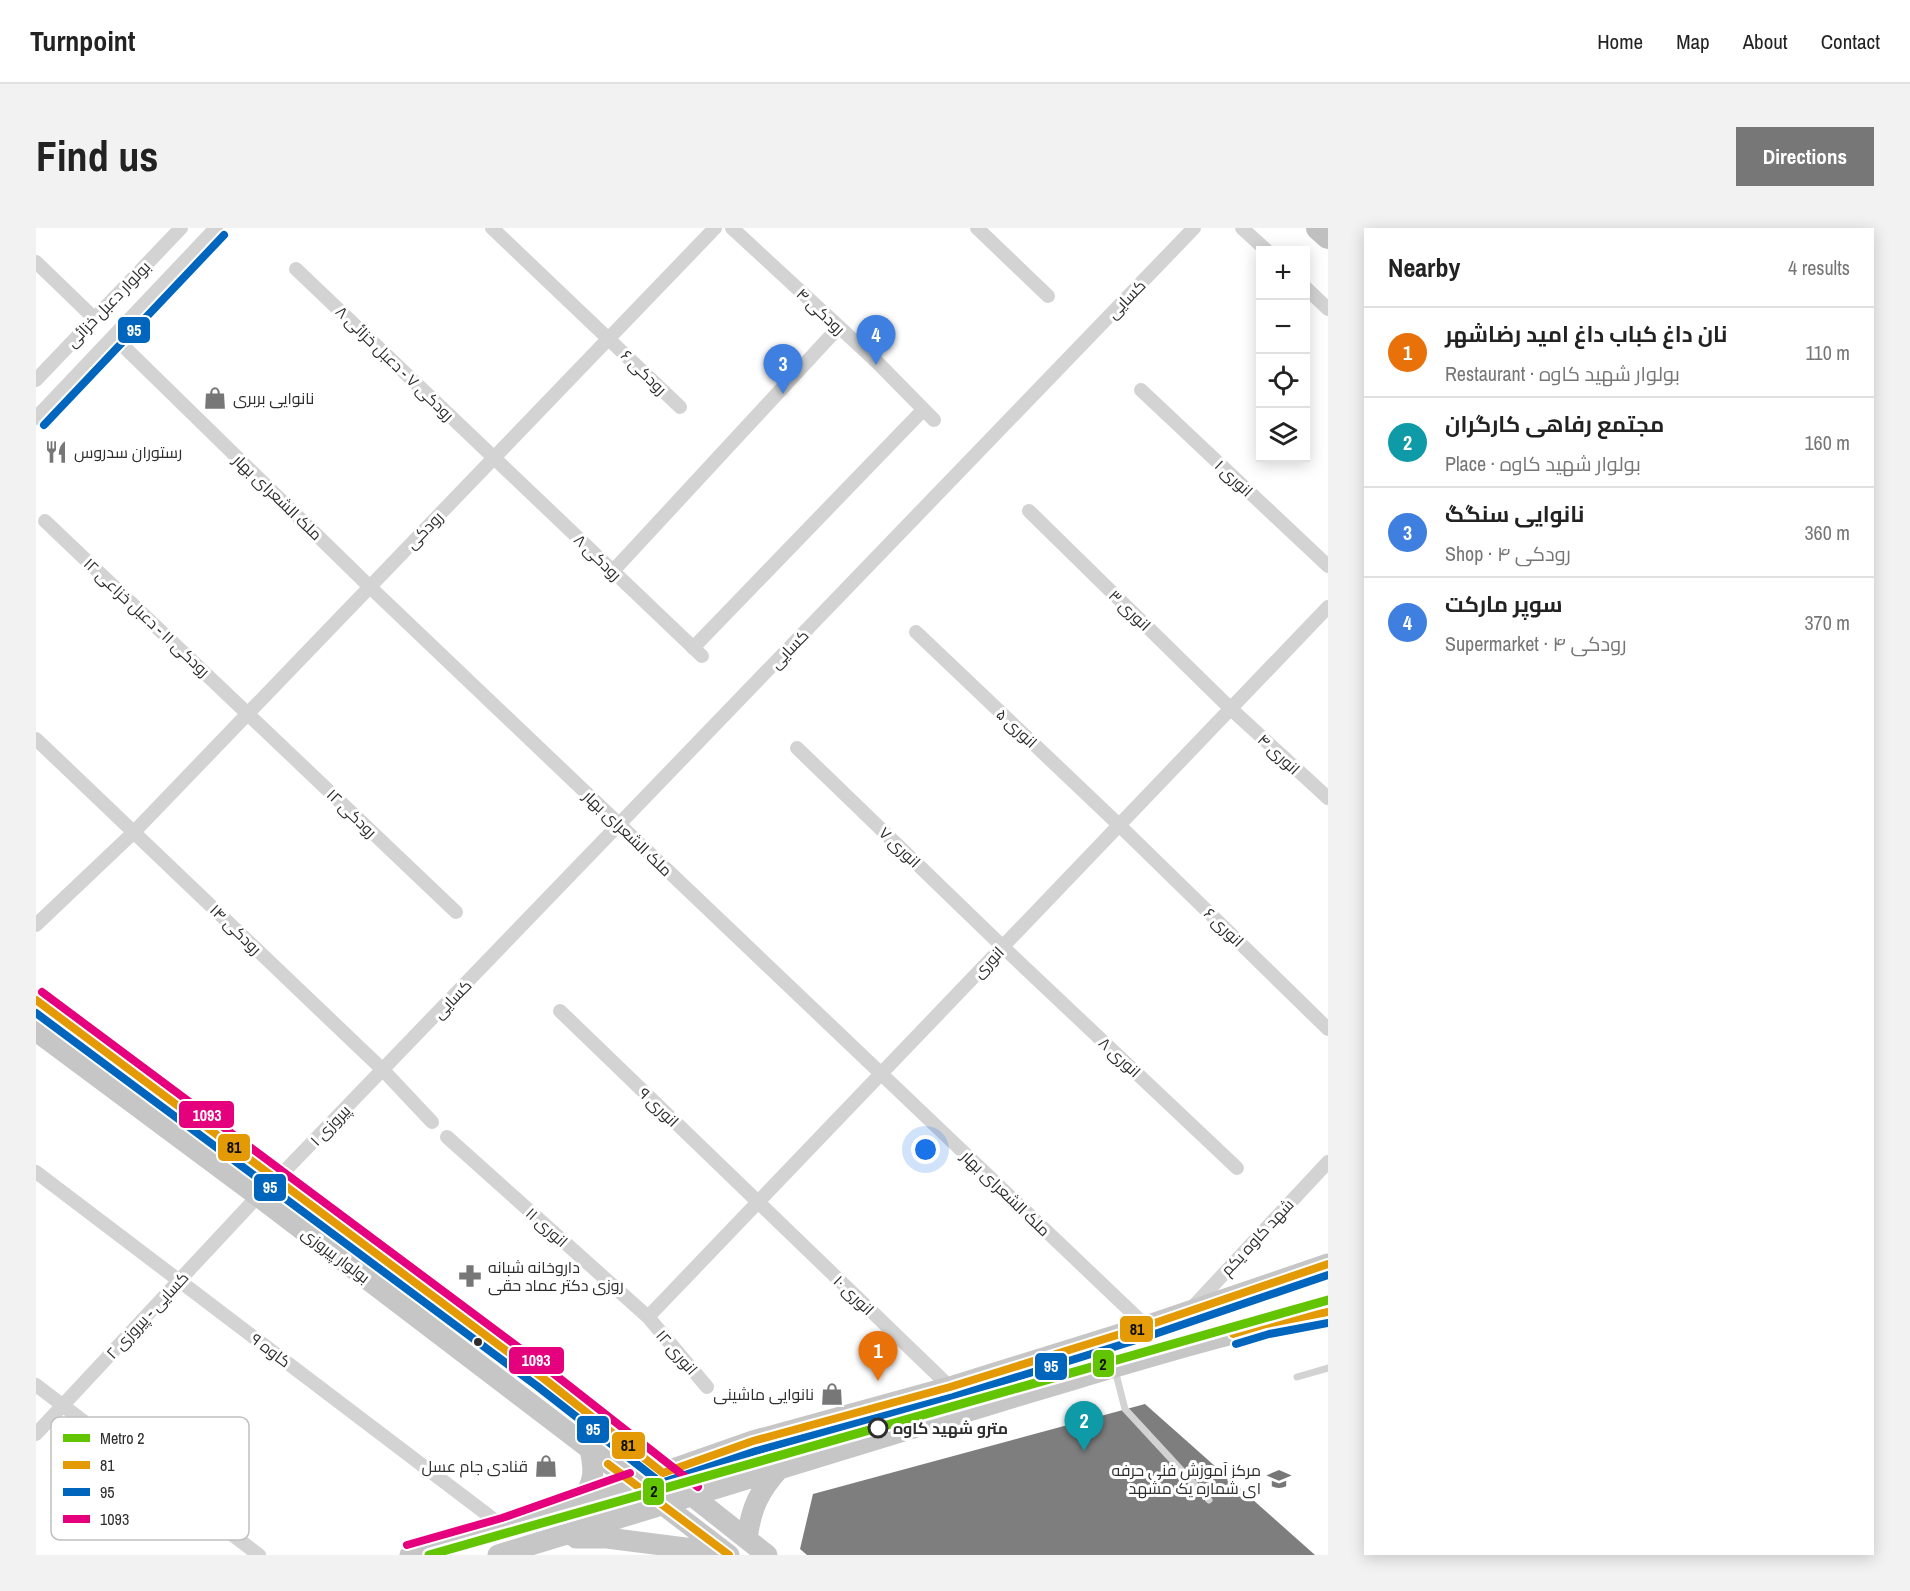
<!DOCTYPE html>
<meta charset="utf-8">
<style>
body{margin:0;font-family:"Archivo Narrow",Cairo,sans-serif;background:#f2f2f2;color:#222}
.controls{position:absolute;right:18px;top:18px;display:grid;overflow:hidden;border-radius:0px;box-shadow:0 3px 15px #0003}
.controls button{width:54px;height:54px;display:grid;place-items:center;padding:0;border:0;border-bottom:2px solid #e0e0e0;background:#fff;color:#222;font:30px sans-serif}
.you{position:absolute;left:890px;top:922px;width:21px;height:21px;margin:-15px;border:4px solid #fff;border-radius:50%;background:#1a73e8;box-shadow:0 0 0 9px #1a73e833}
.badge{display:grid;place-items:center;width:39px;height:39px;border-radius:50%;background:#777;color:#fff;font-size:20px;font-weight:700}
.pin{position:absolute;translate:-50% -50px;filter:drop-shadow(0 2px 3px #0008)}
.pin::after{content:'';position:absolute;top:32px;width:21px;height:18px;background:inherit;clip-path:polygon(0 0,100% 0,50% 100%)}
.list{margin:0;padding:0;list-style:none}
h2{display:flex;justify-content:space-between;align-items:center;height:78px;margin:0;padding:0 24px;font-size:26px}
h2 small{font-size:20px;font-weight:400;color:#767676}
.list li{display:grid;grid-template-columns:39px 1fr auto;gap:18px;align-items:center;box-sizing:border-box;height:90px;padding:0 24px;border-top:2px solid #e0e0e0}
.list b{display:block;font-size:22px;white-space:nowrap}
.list p{margin:0;font-size:20px;white-space:nowrap;color:#767676}
.list em{font-size:20px;font-style:normal;color:#767676}
.icon{flex:none;width:33px;height:33px;fill:none;stroke:currentColor;stroke-width:2;stroke-linecap:round;stroke-linejoin:round}
.map{position:relative;flex:none;width:1292px;height:1327px;overflow:hidden;border-radius:0px}
header{display:flex;align-items:center;gap:36px;box-sizing:border-box;height:84px;padding:0 30px;background:#fff;border-bottom:2px solid #e0e0e0}
header strong{font-size:28px}
nav{display:flex;gap:33px;margin-inline-start:auto;font-size:21px}
.intro{display:flex;align-items:center;justify-content:space-between;box-sizing:border-box;height:144px;padding:0 36px}
h1{margin:0;font-size:42px}
.button{padding:15px 27px;border-radius:0px;background:#777;color:#fff;font-size:21px;font-weight:700}
main{display:flex;gap:36px;padding:0 36px}
aside{flex:1;background:#fff;border-radius:0px;box-shadow:0 3px 15px #0003}
.map>svg:first-child{display:block}
.building{fill:#7e7e7e}
.lines{fill:none;stroke-linecap:round;stroke-linejoin:round}
.lane{stroke:#d3d3d3;stroke-width:7}
.street{stroke:#d3d3d3;stroke-width:14}
.primary{stroke:#c6c6c6;stroke-width:21}
.highway{stroke:#c0c0c0;stroke-width:24}
.bus-1-casing{stroke:#fff;stroke-width:12}
.bus-2-casing{stroke:#fff;stroke-width:12}
.bus-3-casing{stroke:#fff;stroke-width:12}
.bus-1{stroke:#e39a05;stroke-width:8}
.bus-2{stroke:#0065bd;stroke-width:8}
.bus-3{stroke:#e5007d;stroke-width:8}
.metro-1-casing{stroke:#fff;stroke-width:14}
.metro-1{stroke:#63c402;stroke-width:9}
.bus-dot{fill:#2e2e2e;stroke:#fff;stroke-width:2}
.stop-dot{fill:#fff;stroke:#2e2e2e;stroke-width:3}
.labels{text-anchor:middle;dominant-baseline:central;stroke-width:6;stroke-linejoin:round;paint-order:stroke}
.street-label{font-size:16px;fill:#2e2e2e;stroke:#fff}
.poi-label{font-size:16px;fill:#2e2e2e;stroke:#fff;text-anchor:start}
.stop-label{font-size:16px;font-weight:bold;fill:#2e2e2e;stroke:#fff;text-anchor:start}
.key{fill:#fff;stroke:#c0c0c0;stroke-width:1.5}
.key-label{font-size:16px;fill:#2e2e2e}
.line-badge{stroke:#fff;stroke-width:2}
.badge-label{font-size:16px;text-anchor:middle;font-weight:bold;fill:#fff}
.pale-badge-label{font-size:16px;text-anchor:middle;font-weight:bold;fill:#111}
</style>
<header>
<strong>Turnpoint</strong>
<nav><a>Home</a><a>Map</a><a>About</a><a>Contact</a></nav>
</header>
<div class="intro"><h1>Find us</h1><a class="button">Directions</a></div>
<main>
<div class="map">
<svg width="1292" height="1327" viewBox="0 0 1292 1327">
<rect width="100%" height="100%" fill="#fff"/>
<path class="building" d="M1109,1176L1279,1327H771L764,1321L777,1266Z"/>
<g class="lines">
<path class="lane" d="M1079,1142L1089,1181L1173,1272
M1261,1149L1292,1140"/>
<path class="street" d="M456,0L644,179
M696,0L840,133L898,192
M941,0L1012,68
M1206,0L1230,22
M0,34L58,90
M260,41L666,428
M1270,60L1292,81
M78,109L334,359L1110,1098
M0,152L145,0
M1105,162L1292,338
M0,190L180,0
M993,283L1195,481L1292,570
M9,293L420,684
M577,343L802,100
M880,404L1083,597L1292,801
M657,420L887,182
M0,511L347,842L396,894
M761,520L967,719L1201,940
M0,697L98,604L679,0
M524,783L914,1159
M411,909L612,1089L671,1159
M0,944L469,1300
M240,952L1158,0
M1155,1081L1292,934
M612,1089L1292,379
M0,1157L223,1327
M0,1206L222,968"/>
<path class="primary" d="M0,772L507,1150L731,1327
M0,803L222,968L693,1327
M547,1272C558,1252 559,1244 554,1222
M540,1310H571L688,1325
M711,1311C715,1280 723,1263 744,1240
M374,1327L469,1300L717,1213L914,1159L1110,1098L1292,1036
M462,1327C635,1275 808,1220 982,1168C1084,1138 1187,1105 1292,1084"/>
<path class="highway" d="M1282,0L1292,9"/>
<g class="bus-1-casing">
<path id="bus-1" d="M0,772L507,1150L627,1245L717,1213L914,1159L1110,1098L1292,1036
M1197,1106L1230,1096L1292,1084
M572,1236L693,1327"/>
</g>
<g class="bus-2-casing">
<path id="bus-2" d="M8,197L188,7
M0,785L501,1158L625,1255L720,1223L917,1169L1113,1108L1292,1047
M1200,1116L1233,1106L1292,1095"/>
</g>
<g class="bus-3-casing">
<path id="bus-3" d="M6,764L513,1142L662,1259
M371,1317L466,1290L594,1245"/>
</g>
<use href="#bus-1" class="bus-1"/>
<use href="#bus-2" class="bus-2"/>
<use href="#bus-3" class="bus-3"/>
<g class="metro-1-casing">
<path id="metro-1" d="M393,1327L1292,1072"/>
</g>
<use href="#metro-1" class="metro-1"/>
</g>
<defs>
<g id="shop-bare" transform="scale(1.8)"><path d="M-5-2.5h2.3a2.7 3.5 0 0 1 5.4 0H5L5.5 6h-11ZM-1.5-2.5h3a1.5 2.3 0 0 0-3 0Z" fill="#777" stroke="#fff" stroke-width="2.5" paint-order="stroke"/></g>
<g id="restaurant-bare" transform="scale(1.8)"><path d="M-5-6h1v4h1v-4h1v4h1v-4h1v5L-1.5 .5V6h-2V.5L-5-1ZM5-6V6H3V1.5H1.5Q1.5-4 5-6Z" fill="#777" stroke="#fff" stroke-width="2.5" paint-order="stroke"/></g>
<g id="pharmacy-bare" transform="scale(1.8)"><path d="M-2-6h4v4h4v4h-4v4h-4v-4h-4v-4h4Z" fill="#777" stroke="#fff" stroke-width="2.5" paint-order="stroke"/></g>
<g id="school-bare" transform="scale(1.8)"><path d="M0-5L7-2L0 1L-7-2ZM-4 1L0 2.5L4 1V4Q0 6-4 4Z" fill="#777" stroke="#fff" stroke-width="2.5" paint-order="stroke"/></g>
</defs>
<g fill-rule="evenodd">
<use href="#shop-bare" x="179" y="170"/>
<use href="#restaurant-bare" x="20" y="224"/>
<use href="#pharmacy-bare" x="434" y="1048"/>
<use href="#shop-bare" x="796" y="1166"/>
<use href="#shop-bare" x="510" y="1238"/>
<use href="#school-bare" x="1243" y="1251"/>
</g>
<circle class="bus-dot" cx="442" cy="1114" r="5"/>
<circle class="stop-dot" cx="842" cy="1200" r="9"/>
<g class="labels">
<g class="street-label">
<text transform="translate(1090 71) rotate(-46)">کسایی</text>
<text transform="translate(72 76) rotate(-46)">بولوار دعبل خزائی</text>
<text transform="translate(785 83) rotate(43)">رودکی ۴</text>
<text transform="translate(359 135) rotate(44)">رودکی ۷ - دعبل خزائی ۸</text>
<text transform="translate(608 144) rotate(44)">رودکی ۶</text>
<text transform="translate(1198 250) rotate(43)">انوری ۱</text>
<text transform="translate(242 269) rotate(44)">ملک الشعرای بهار</text>
<text transform="translate(388 302) rotate(-46)">رودکی</text>
<text transform="translate(562 329) rotate(44)">رودکی ۸</text>
<text transform="translate(1094 382) rotate(44)">انوری ۳</text>
<text transform="translate(111 389) rotate(43)">رودکی ۱۱ - دعبل خزاعی ۱۲</text>
<text transform="translate(753 421) rotate(-46)">کسایی</text>
<text transform="translate(981 500) rotate(43)">انوری ۵</text>
<text transform="translate(1243 526) rotate(43)">انوری ۴</text>
<text transform="translate(316 585) rotate(44)">رودکی ۱۲</text>
<text transform="translate(592 605) rotate(44)">ملک الشعرای بهار</text>
<text transform="translate(864 619) rotate(44)">انوری ۷</text>
<text transform="translate(1188 699) rotate(44)">انوری ۶</text>
<text transform="translate(200 701) rotate(44)">رودکی ۱۴</text>
<text transform="translate(952 734) rotate(-46)">انوری</text>
<text transform="translate(416 771) rotate(-46)">کسایی</text>
<text transform="translate(1084 829) rotate(43)">انوری ۸</text>
<text transform="translate(623 879) rotate(44)">انوری ۹</text>
<text transform="translate(294 897) rotate(-46)">پیروزی ۱</text>
<text transform="translate(970 965) rotate(44)">ملک الشعرای بهار</text>
<text transform="translate(511 999) rotate(42)">انوری ۱۱</text>
<text transform="translate(1221 1009) rotate(-47)">شهد کاوه یکم</text>
<text transform="translate(300 1027) rotate(37)">بولوار پیروزی</text>
<text transform="translate(818 1067) rotate(44)">انوری ۱۰</text>
<text transform="translate(111 1087) rotate(-47)">کسایی - پیروزی ۲</text>
<text transform="translate(235 1122) rotate(37)">کاوه ۹</text>
<text transform="translate(641 1124) rotate(49)">انوری ۱۲</text>
</g>
<g class="poi-label">
<text x="197" y="170">نانوایی بربری</text>
<text x="38" y="224">رستوران سدروس</text>
<text x="452" y="1039">داروخانه شبانه<tspan x="452" dy="18">روزی دکتر عماد حقی</tspan></text>
<text x="778" y="1166" text-anchor="end">نانوایی ماشینی</text>
<text x="492" y="1238" text-anchor="end">قنادی جام عسل</text>
<text x="1225" y="1242" text-anchor="end">مرکز آموزش فنی حرفه<tspan x="1225" dy="18">ای شماره یک مشهد</tspan></text>
</g>
<g class="stop-label">
<text x="857" y="1200">مترو شهید کاوه</text>
</g>
</g>
<rect x="15" y="1189" width="198" height="123" rx="9" class="key"/>
<rect x="27" y="1206" width="27" height="8" fill="#63c402"/>
<rect x="27" y="1233" width="27" height="8" fill="#e39a05"/>
<rect x="27" y="1260" width="27" height="8" fill="#0065bd"/>
<rect x="27" y="1287" width="27" height="8" fill="#e5007d"/>
<g class="key-label">
<text x="64" y="1216">Metro 2</text>
<text x="64" y="1243">81</text>
<text x="64" y="1270">95</text>
<text x="64" y="1297">1093</text>
</g>
<g class="line-badge">
<rect x="81" y="88" width="34" height="28" rx="6" fill="#0065bd"/>
<rect x="142" y="872" width="57" height="29" rx="6" fill="#e5007d"/>
<rect x="181" y="905" width="34" height="29" rx="6" fill="#e39a05"/>
<rect x="217" y="945" width="34" height="29" rx="6" fill="#0065bd"/>
<rect x="1083" y="1087" width="35" height="28" rx="6" fill="#e39a05"/>
<rect x="472" y="1118" width="57" height="29" rx="6" fill="#e5007d"/>
<rect x="1056" y="1121" width="23" height="29" rx="6" fill="#63c402"/>
<rect x="998" y="1124" width="34" height="29" rx="6" fill="#0065bd"/>
<rect x="540" y="1187" width="34" height="29" rx="6" fill="#0065bd"/>
<rect x="575" y="1203" width="35" height="29" rx="6" fill="#e39a05"/>
<rect x="606" y="1249" width="23" height="29" rx="6" fill="#63c402"/>
</g>
<g class="badge-label">
<text x="98" y="108">95</text>
<text x="171" y="893">1093</text>
<text x="234" y="965">95</text>
<text x="500" y="1138">1093</text>
<text x="1015" y="1144">95</text>
<text x="557" y="1207">95</text>
</g>
<g class="pale-badge-label">
<text x="198" y="925">81</text>
<text x="1101" y="1107">81</text>
<text x="1067" y="1142">2</text>
<text x="592" y="1223">81</text>
<text x="618" y="1269">2</text>
</g>
</svg>
<div class="controls">
<button>+</button>
<button>−</button>
<button><svg class="icon" aria-label="locate" viewBox="0 0 24 24"><circle cx="12" cy="12" r="6"/><path d="M12 2v4M12 18v4M2 12h4M18 12h4"/></svg></button>
<button><svg class="icon" aria-label="layers" viewBox="0 0 24 24"><path d="M12 4l9 5-9 5-9-5zM3 14l9 5 9-5"/></svg></button>
</div>
<div class="you"></div>
<div class="pin badge" style="left:842px;top:1153px;background:#e8710a">1</div>
<div class="pin badge" style="left:1048px;top:1223px;background:#0f9aa8">2</div>
<div class="pin badge" style="left:747px;top:166px;background:#3f7fe0">3</div>
<div class="pin badge" style="left:840px;top:137px;background:#3f7fe0">4</div>
</div>
<aside>
<h2>Nearby<small>4 results</small></h2>
<ul class="list">
<li><span class="badge" style="background:#e8710a">1</span><div><b>نان داغ کباب داغ امید رضاشهر</b><p>Restaurant · بولوار شهید کاوه</p></div><em>110 m</em></li>
<li><span class="badge" style="background:#0f9aa8">2</span><div><b>مجتمع رفاهی کارگران</b><p>Place · بولوار شهید کاوه</p></div><em>160 m</em></li>
<li><span class="badge" style="background:#3f7fe0">3</span><div><b>نانوایی سنگگ</b><p>Shop · رودکی ۴</p></div><em>360 m</em></li>
<li><span class="badge" style="background:#3f7fe0">4</span><div><b>سوپر مارکت</b><p>Supermarket · رودکی ۴</p></div><em>370 m</em></li>
</ul>
</aside>
</main>
